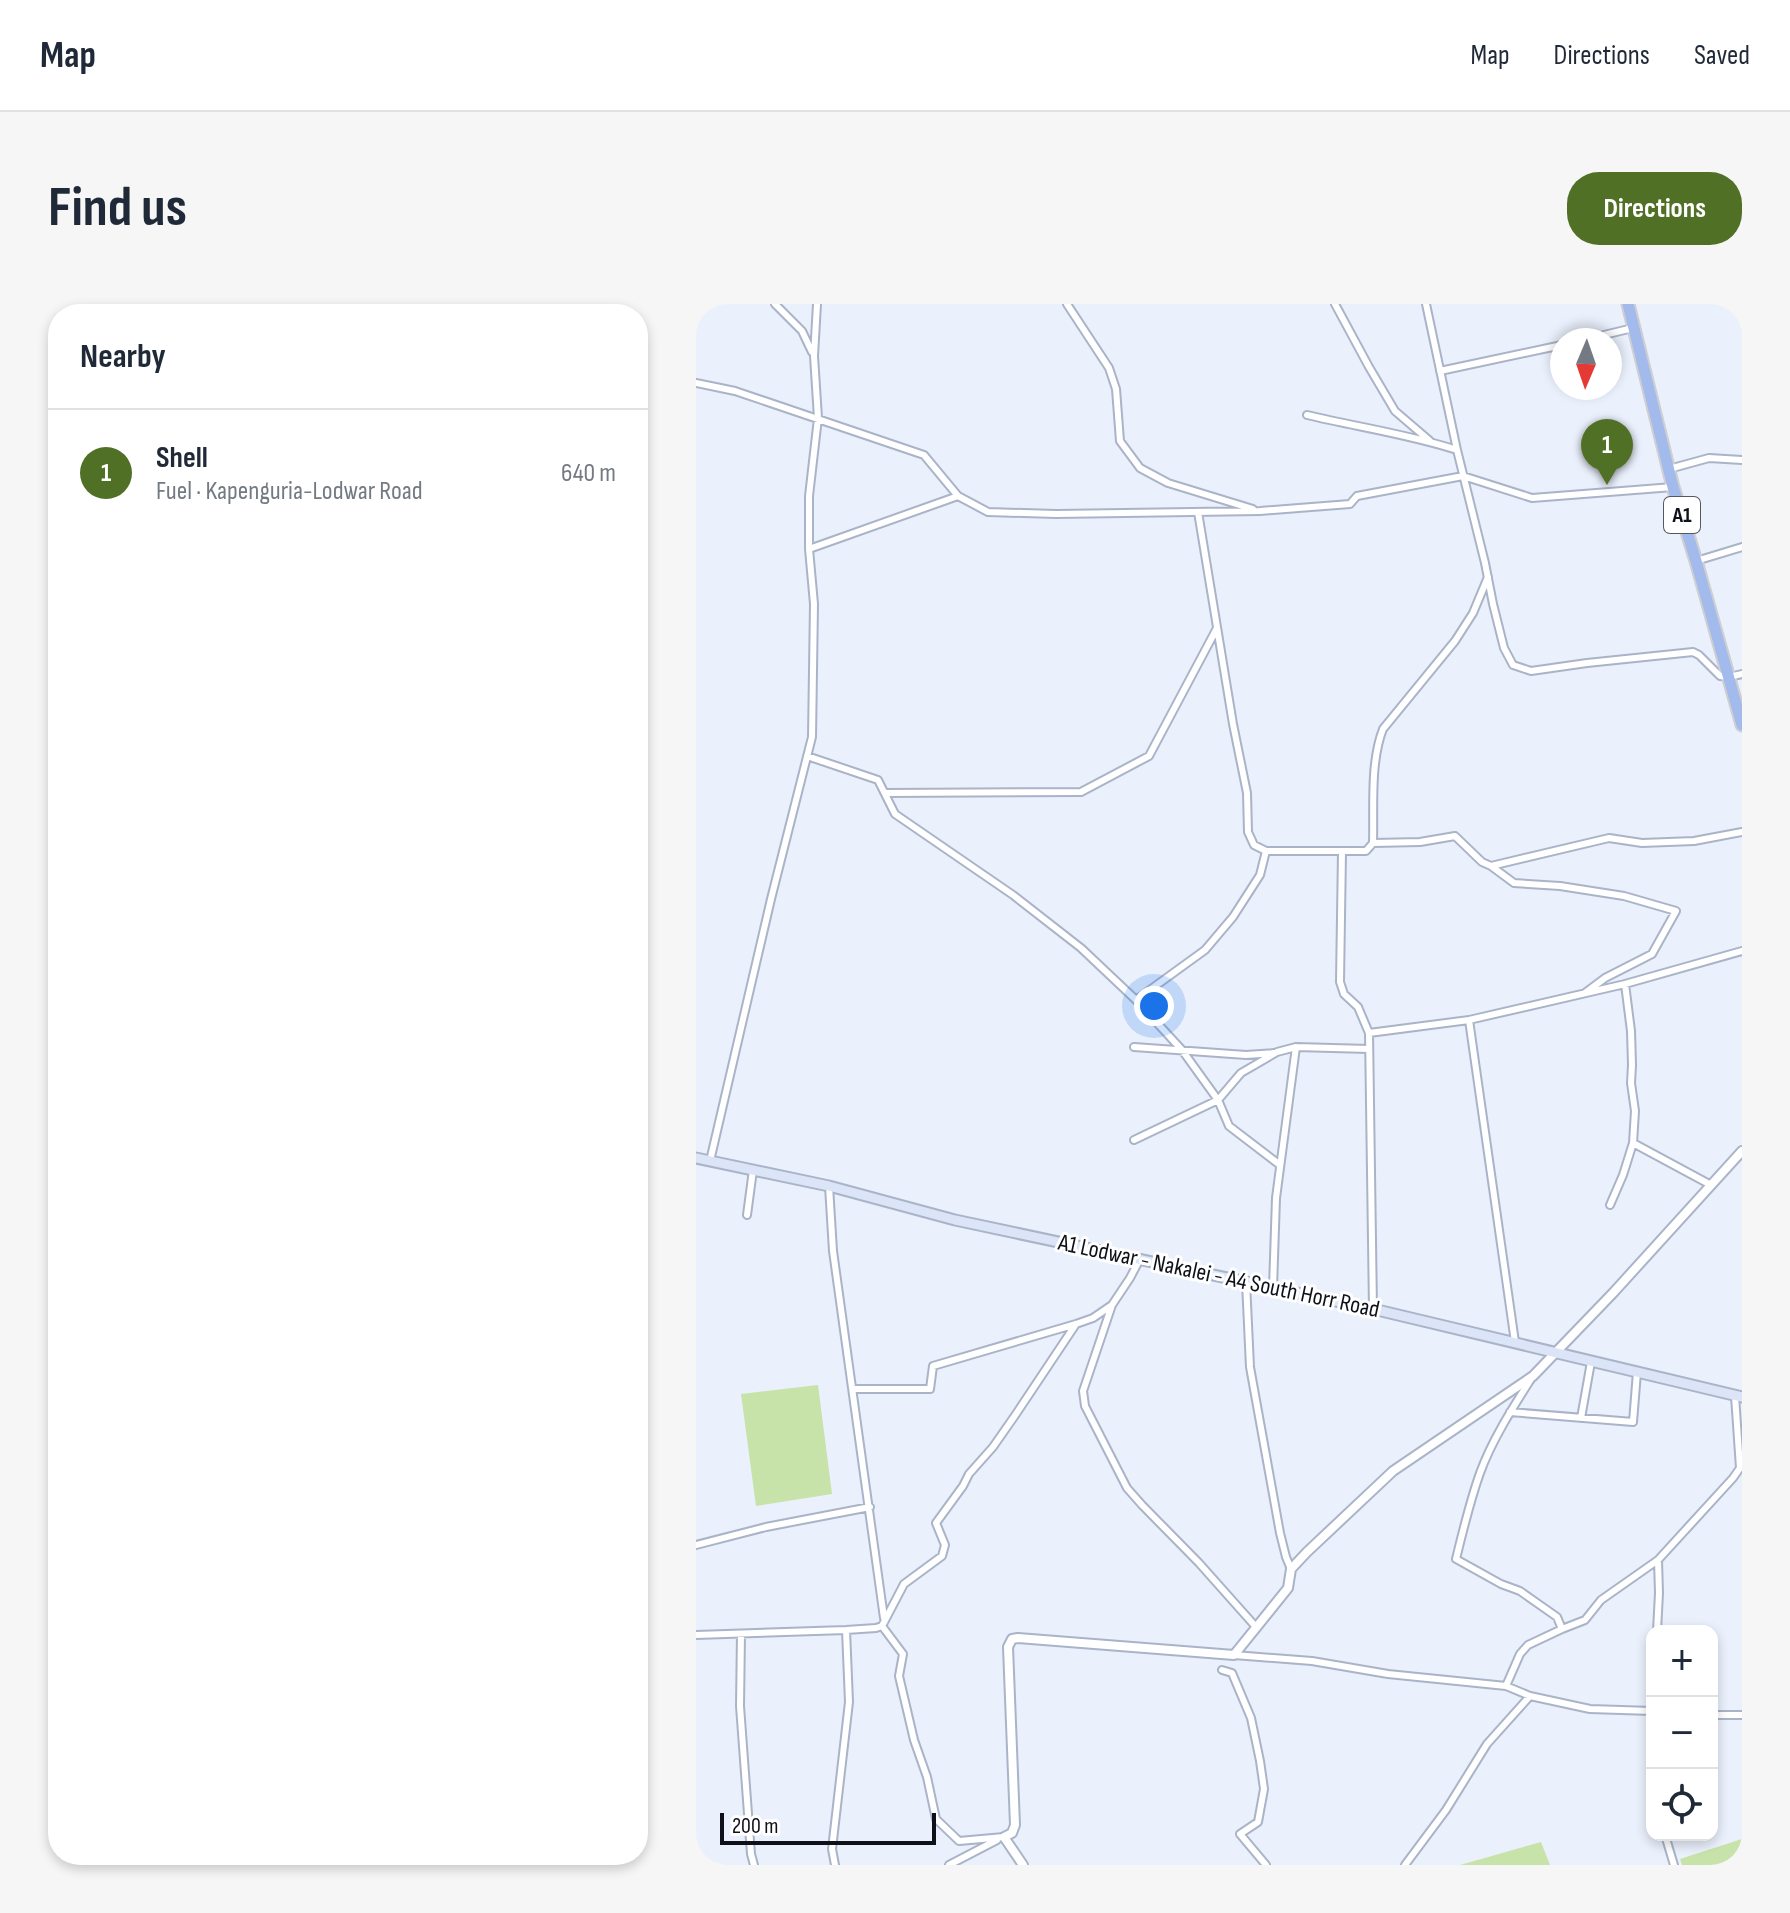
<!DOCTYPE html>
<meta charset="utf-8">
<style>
body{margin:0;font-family:"Sofia Sans Condensed",sans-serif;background:#f6f6f7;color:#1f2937}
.controls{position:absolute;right:24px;bottom:24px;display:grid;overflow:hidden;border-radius:16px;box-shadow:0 4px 12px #0003}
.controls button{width:72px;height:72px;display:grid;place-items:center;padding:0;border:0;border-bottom:2px solid #e0e1e3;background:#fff;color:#1f2937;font:40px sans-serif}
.compass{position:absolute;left:854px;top:24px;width:72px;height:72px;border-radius:50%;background:#fff;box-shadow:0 4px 12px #0003;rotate:182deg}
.scale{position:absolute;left:24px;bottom:20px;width:216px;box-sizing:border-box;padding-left:8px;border:4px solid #0e1118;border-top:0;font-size:22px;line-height:28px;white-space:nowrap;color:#0e1118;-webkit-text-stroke:6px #fff;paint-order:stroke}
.you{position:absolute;left:458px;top:702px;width:28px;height:28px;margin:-20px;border:6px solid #fff;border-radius:50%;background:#1a73e8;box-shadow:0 0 0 12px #1a73e833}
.badge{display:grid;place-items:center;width:52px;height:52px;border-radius:50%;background:#507026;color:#fff;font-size:26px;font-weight:700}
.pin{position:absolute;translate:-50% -66px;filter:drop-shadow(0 2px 4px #0008)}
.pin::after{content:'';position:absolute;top:42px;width:28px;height:24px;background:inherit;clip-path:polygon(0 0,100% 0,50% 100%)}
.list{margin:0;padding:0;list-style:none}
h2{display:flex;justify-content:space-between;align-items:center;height:104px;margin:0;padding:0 32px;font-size:34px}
h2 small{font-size:26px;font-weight:400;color:#747a83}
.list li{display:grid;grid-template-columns:52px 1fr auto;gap:24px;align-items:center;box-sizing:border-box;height:128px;padding:0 32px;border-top:2px solid #e0e1e3}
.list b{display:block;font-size:30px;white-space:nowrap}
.list p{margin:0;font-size:26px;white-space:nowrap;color:#747a83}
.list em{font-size:26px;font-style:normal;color:#747a83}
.icon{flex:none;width:44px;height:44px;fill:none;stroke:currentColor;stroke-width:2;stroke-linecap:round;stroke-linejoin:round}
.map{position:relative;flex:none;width:1046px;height:1561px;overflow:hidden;border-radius:32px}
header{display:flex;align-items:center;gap:48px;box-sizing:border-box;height:112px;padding:0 40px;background:#fff;border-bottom:2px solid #e0e1e3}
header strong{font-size:38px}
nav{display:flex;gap:44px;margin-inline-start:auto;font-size:28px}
.intro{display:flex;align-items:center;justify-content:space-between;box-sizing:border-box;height:192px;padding:0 48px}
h1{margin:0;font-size:56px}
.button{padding:20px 36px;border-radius:32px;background:#507026;color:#fff;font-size:28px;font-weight:700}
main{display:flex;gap:48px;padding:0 48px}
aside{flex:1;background:#fff;border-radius:32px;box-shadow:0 4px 12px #0003}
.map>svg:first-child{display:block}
.green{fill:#c7e3a9}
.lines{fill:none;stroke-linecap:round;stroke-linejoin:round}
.minor-casing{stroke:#aab4c8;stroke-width:10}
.tertiary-casing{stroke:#aab4c8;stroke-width:12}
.secondary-casing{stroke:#aab4c8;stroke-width:13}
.trunk-casing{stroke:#cfcfd1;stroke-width:15}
.minor{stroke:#fff;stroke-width:6}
.tertiary{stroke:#fff;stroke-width:8}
.secondary{stroke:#dce5f8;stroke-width:9}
.trunk{stroke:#a2baec;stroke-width:11}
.labels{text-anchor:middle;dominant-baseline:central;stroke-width:6;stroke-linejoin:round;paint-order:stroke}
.shield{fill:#fff;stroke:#56585d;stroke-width:2}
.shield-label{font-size:22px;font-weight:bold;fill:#0e1118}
.street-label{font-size:24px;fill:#0e1118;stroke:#fff}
</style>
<header>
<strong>Map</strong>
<nav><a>Map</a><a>Directions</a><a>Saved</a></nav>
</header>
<div class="intro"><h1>Find us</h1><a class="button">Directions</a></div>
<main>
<aside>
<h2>Nearby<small></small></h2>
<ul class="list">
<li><span class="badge">1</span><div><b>Shell</b><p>Fuel · Kapenguria-Lodwar Road</p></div><em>640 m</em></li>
</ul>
</aside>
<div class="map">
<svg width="1046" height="1561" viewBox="0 0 1046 1561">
<rect width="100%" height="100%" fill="#eaf0fc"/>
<path class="green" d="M122,1081L136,1190L60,1202L45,1090Z
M1046,1535V1561H986L984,1555Z
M845,1538L854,1561H764Z"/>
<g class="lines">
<g class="minor-casing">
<path id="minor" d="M79,0L106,27L116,48
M371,0L413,64L420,85L424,137L444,164L472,179L557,205
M639,0L673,63L699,107L734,137
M730,0L761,146L789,259L797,300L808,344L817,361L835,367L891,359L997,348L1003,351L1024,372L1033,373L1046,370
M887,36L937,24
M744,67L866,41
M0,79L39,87L228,151L262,192
M611,111C661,123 712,130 761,146
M973,165L1013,154L1046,156
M502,208L537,420L551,489L552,528L558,541L570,547H670L677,539L724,538L759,532L786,558L795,562L913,534L946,539L998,537L1046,528
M113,245L262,192L292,208L360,210L564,207L654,200L661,192L767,172L836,194L977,183
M1000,257L1046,243
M111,452L182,476L199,510L317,591L385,644L440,696L486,746L522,796L533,822L584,861
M189,489L385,488L453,452L521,324
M677,539C678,503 674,458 687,425L759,337L777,309L792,273
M646,548L644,678L648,690L662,703L673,729L677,1005
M795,562L818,579L864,582L928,592L980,607L956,650L909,674L889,689
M440,696L509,646L537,613L564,571L570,547
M773,716L929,680L1046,647
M673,729L773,716L819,1038
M438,743L550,751L578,749
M438,836L522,796L545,769L581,748L600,743
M937,839L1015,881
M14,857L75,595L116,433L118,300L113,245V192L122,114L118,52L121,0
M133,882L137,947L188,1314
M914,901L927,871L937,839L939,807L935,779L936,761L935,727L929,680
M51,911L57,866
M550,978L554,1063L584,1229L590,1253L595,1265
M577,984L580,894L600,743L673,745
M416,1001L387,1087L389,1102L431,1184L446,1201L503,1259L560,1323
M157,1085H234L237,1062L380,1020L397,1014L416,1001L434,974L444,955
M814,1108L937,1118L941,1068
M885,1114L895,1058
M0,1241L70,1223L174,1203
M186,1322L207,1350L203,1372L218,1436L231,1473L240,1515L263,1537L308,1533
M866,1325L889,1316L905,1296L962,1256L1037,1174L1044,1164L1039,1092
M961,1327L963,1289L962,1256
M45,1330L44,1402L55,1550L58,1561
M0,1331L150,1326L180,1324L186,1322L208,1280L246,1252L249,1241L240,1219L267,1182L273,1170L297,1143L320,1110L380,1020
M538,1351L616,1357L692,1370L810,1382L834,1392L894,1405L956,1407
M526,1366L536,1369L555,1414L564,1457L568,1485L562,1518L544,1530L570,1561
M810,1382L824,1350L832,1341L866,1325L861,1313L824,1287L805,1280L760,1255C767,1226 774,1197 784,1169C796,1136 816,1105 835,1075
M1016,1411H1046
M969,1531L978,1561
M139,1561L136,1545L153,1398L150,1326
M253,1561L301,1536
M709,1561L750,1506L791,1440L834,1392"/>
</g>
<g class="tertiary-casing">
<path id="tertiary" d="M327,1561L308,1533L316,1529L319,1521L312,1343L316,1335L322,1334L538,1351L592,1284L595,1265L611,1248L697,1167L837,1072L917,989L1046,847"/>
</g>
<g class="secondary-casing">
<path id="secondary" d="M0,854L133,882L259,916L677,1005L1046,1093"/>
</g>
<g class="trunk-casing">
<path id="trunk" d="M932,0L977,183L1000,257L1046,421"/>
</g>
<use href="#minor" class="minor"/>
<use href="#tertiary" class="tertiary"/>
<use href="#secondary" class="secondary"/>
<use href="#trunk" class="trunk"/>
</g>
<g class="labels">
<rect class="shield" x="968" y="193" width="36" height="36" rx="6"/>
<g class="shield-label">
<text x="986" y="211">A1</text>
</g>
<g class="street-label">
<text transform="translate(523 972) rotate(12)">A1 Lodwar - Nakalei - A4 South Horr Road</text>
</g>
</g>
</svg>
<div class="controls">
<button>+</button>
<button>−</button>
<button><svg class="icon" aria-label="locate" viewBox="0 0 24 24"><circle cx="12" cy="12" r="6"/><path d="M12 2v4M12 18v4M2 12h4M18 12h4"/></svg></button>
</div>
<svg class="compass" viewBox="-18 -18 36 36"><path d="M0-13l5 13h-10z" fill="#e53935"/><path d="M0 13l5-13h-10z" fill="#747a83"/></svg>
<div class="scale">200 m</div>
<div class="you"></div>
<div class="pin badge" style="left:911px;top:181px">1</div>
</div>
</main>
